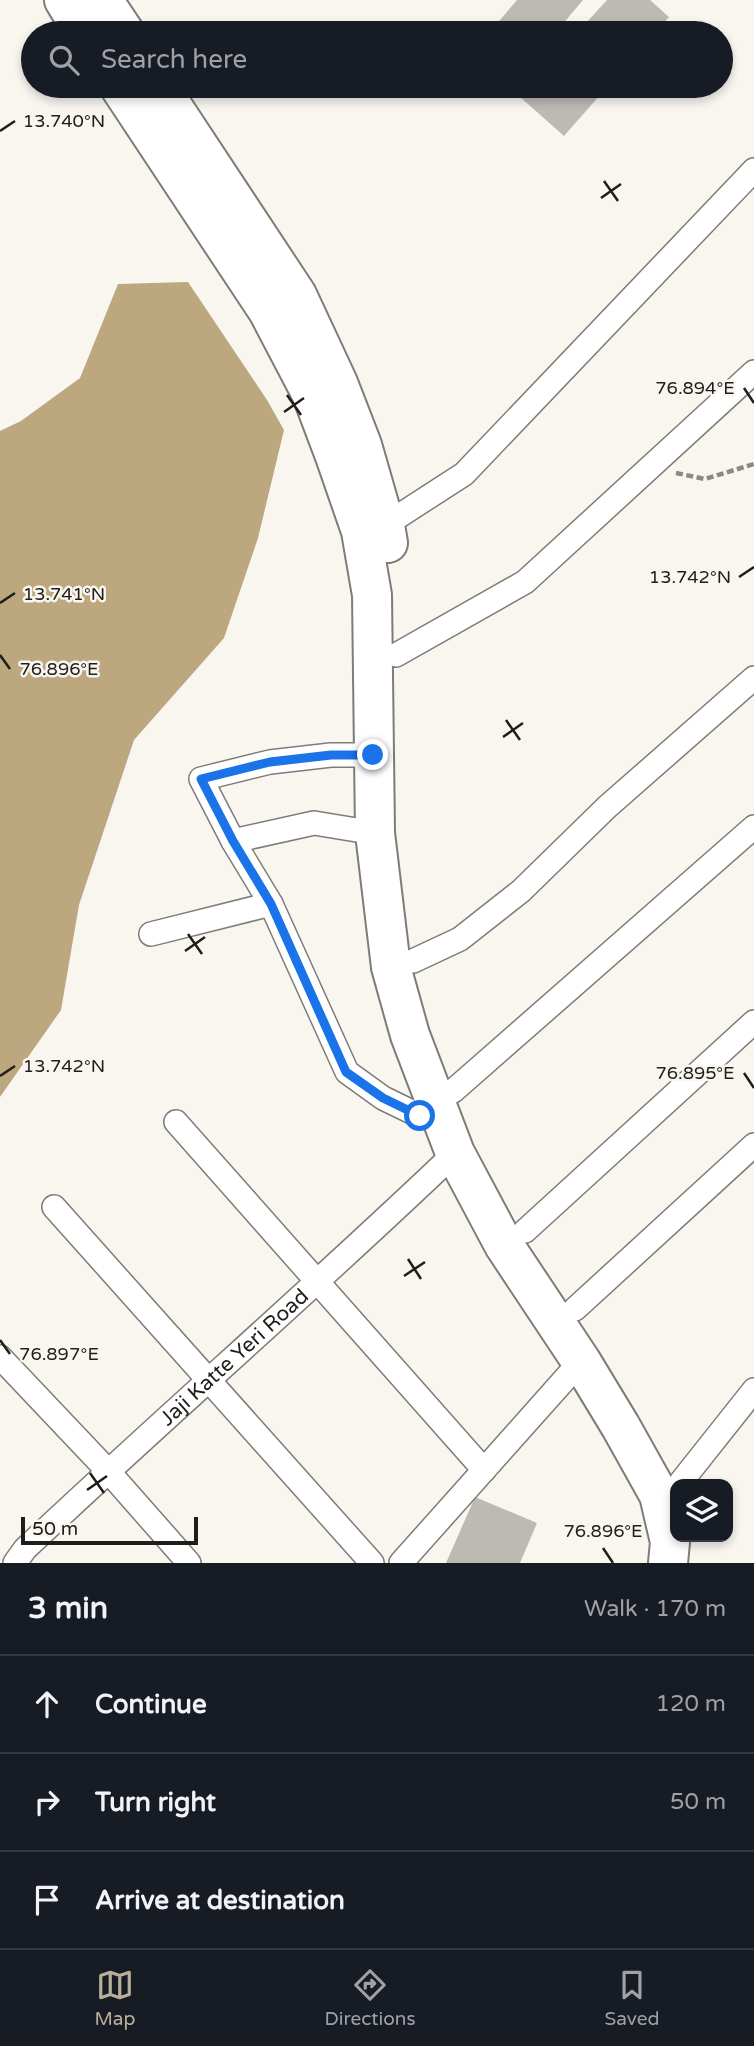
<!DOCTYPE html>
<meta charset="utf-8">
<style>
body{margin:0;font-family:"Varela Round",sans-serif;background:#20242c;color:#f1f3f6}
.controls{position:absolute;right:21px;bottom:21px;display:grid;overflow:hidden;border-radius:14px;box-shadow:0 4px 10px #0003}
.controls button{width:63px;height:63px;display:grid;place-items:center;padding:0;border:0;border-bottom:2px solid #363941;background:#171b24;color:#f1f3f6;font:35px sans-serif}
.scale{position:absolute;left:21px;bottom:18px;width:177px;box-sizing:border-box;padding-left:7px;border:4px solid #1f1e1b;border-top:0;font-size:19px;line-height:24px;white-space:nowrap;color:#1f1e1b;-webkit-text-stroke:5px #f9f6f0;paint-order:stroke}
.stop{position:absolute;width:21px;height:21px;margin:-16px;border:5px solid #1a73e8;border-radius:50%;background:#fff}
.stop.end{background:#1a73e8;border-color:#fff;box-shadow:0 2px 7px #0008}
.list{margin:0;padding:0;list-style:none}
h2{display:flex;justify-content:space-between;align-items:center;height:91px;margin:0;padding:0 28px;font-size:30px}
h2 small{font-size:23px;font-weight:400;color:#9ea1a6}
.list li{display:grid;grid-template-columns:46px 1fr auto;gap:21px;align-items:center;box-sizing:border-box;height:98px;padding:0 28px;border-top:2px solid #363941}
.list b{display:block;font-size:26px;white-space:nowrap}
.list em{font-size:23px;font-style:normal;color:#9ea1a6}
.icon{flex:none;width:38px;height:38px;fill:none;stroke:currentColor;stroke-width:2;stroke-linecap:round;stroke-linejoin:round}
.map{position:relative;flex:none;width:754px;height:1563px;overflow:hidden}
.search{position:absolute;background:#171b24;box-shadow:0 4px 10px #0003;left:21px;right:21px;top:21px;height:77px;display:flex;align-items:center;gap:18px;box-sizing:border-box;padding:0 24px;border-radius:38px;color:#9ea1a6;font-size:26px}
.sheet{height:385px;background:#171b24}
nav{display:flex;justify-content:space-around;align-items:center;box-sizing:border-box;height:98px;border-top:2px solid #363941;background:#171b24;font-size:19px;color:#9ea1a6}
nav a{display:grid;justify-items:center;gap:4px}
nav .on{color:#b9b09c}
.map>svg:first-child{display:block}
.water{fill:#bca77e}
.building{fill:#bdbab4}
.lines{fill:none;stroke-linecap:round;stroke-linejoin:round}
.street-casing{stroke:#7f7c77;stroke-width:26}
.highway-casing{stroke:#7f7c77;stroke-width:42}
.path{stroke:#8b8984;stroke-width:4.5;stroke-dasharray:7 3.5;stroke-linecap:butt}
.street{stroke:#fff;stroke-width:23}
.highway{stroke:#fff;stroke-width:38}
.route{stroke:#1a73e8;stroke-width:9}
.ticks{fill:none;stroke:#1f1e1b;stroke-width:2.5}
.labels{text-anchor:middle;dominant-baseline:central;stroke-width:5;stroke-linejoin:round;paint-order:stroke}
.street-label{font-size:21px;fill:#1f1e1b;stroke:#f9f6f0}
.ticks-label{font-size:18px;text-anchor:middle;fill:#1f1e1b;stroke:#f9f6f0;stroke-width:5;stroke-linejoin:round;paint-order:stroke}
</style>
<div class="map">
<svg width="754" height="1563" viewBox="0 0 754 1563">
<rect width="100%" height="100%" fill="#f9f6f0"/>
<path class="water" d="M188,282L267,400L284,430L258,538L224,638L134,740L79,905L61,1010L0,1097V431L21,421L80,378L118,284Z"/>
<path class="building" d="M517,0H583L555,33H489Z
M607,0H650L669,17L655,33H577Z
M531,86H608L564,136L520,97Z
M475,1497L537,1523L520,1563H446Z"/>
<g class="lines">
<g class="street-casing">
<g id="street">
<path d="M385,525L464,474L754,170"/>
<path d="M396,655L525,582L754,372"/>
<path d="M373,755H331L270,762L201,779L233,841L271,904L347,1072L383,1098L420,1116L437,1107"/>
<path d="M233,841L314,823L375,833"/>
<path d="M151,934L271,904"/>
<path d="M413,961L460,939L521,891L607,807L754,678"/>
<path d="M453,1091L754,827"/>
<path d="M176,1122L484,1470"/>
<path d="M54,1207L372,1563"/>
<path d="M525,1231L754,1022"/>
<path d="M575,1309L754,1145"/>
<path d="M0,1357L108,1471L189,1563"/>
<path d="M681,1482L754,1390"/>
<path id="s1" d="M15,1563L25,1549C167,1415 314,1288 455,1153"/>
<path d="M401,1563L581,1361"/>
</g>
</g>
<g class="highway-casing">
<path id="highway" d="M64,0L84,33
M103,0L125,33
M119,86L268,311L312,395L335,456L361,531L372,595L375,833L391,967L410,1035L455,1153L504,1245L581,1361L621,1427L659,1495L670,1542L668,1563
M159,86L297,295L338,383L362,445L385,525L388,543"/>
</g>
<path class="path" d="M676,473L705,479L754,464"/>
<use href="#street" class="street"/>
<use href="#highway" class="highway"/>
</g>
<g class="lines">
<path class="route" d="M373,755H331L270,762L201,779L233,841L271,904L346,1072L383,1098L420,1116"/>
</g>
<path class="ticks" d="M0,131L15,121M604,181L618,201M601,198L621,184M744,388L754,403M287,395L301,415M284,412L304,398M739,577L754,567M0,603L15,593M0,655L10,669M506,720L520,740M503,737L523,723M188,934L202,954M185,951L205,937M744,1073L754,1088M0,1076L15,1066M408,1259L421,1279M404,1276L425,1262M0,1340L10,1354M90,1473L104,1493M87,1490L107,1476M603,1548L613,1563"/>
<g class="labels">
<g class="street-label">
<text stroke="none"><textPath href="#s1" startOffset="301">Jaji Katte Yeri Road</textPath></text>
</g>
</g>
<g class="ticks-label">
<text x="64" y="127">13.740°N</text>
<text x="695" y="394">76.894°E</text>
<text x="690" y="583">13.742°N</text>
<text x="64" y="600">13.741°N</text>
<text x="59" y="675">76.896°E</text>
<text x="64" y="1072">13.742°N</text>
<text x="695" y="1079">76.895°E</text>
<text x="59" y="1360">76.897°E</text>
<text x="603" y="1537">76.896°E</text>
</g>
</svg>
<div class="controls">
<button><svg class="icon" aria-label="layers" viewBox="0 0 24 24"><path d="M12 4l9 5-9 5-9-5zM3 14l9 5 9-5"/></svg></button>
</div>
<div class="scale">50 m</div>
<div class="stop" style="left:420px;top:1116px"></div>
<div class="stop end" style="left:373px;top:755px"></div>
<div class="search"><svg class="icon" aria-label="search" viewBox="0 0 24 24"><circle cx="10" cy="10" r="6"/><path d="M15 15l6 6"/></svg>Search here</div>
</div>
<section class="sheet">
<h2>3 min<small>Walk · 170 m</small></h2>
<ul class="list">
<li><svg class="icon" aria-label="ahead" viewBox="0 0 24 24"><path d="M12 20V5M6 11l6-6 6 6"/></svg><div><b>Continue</b></div><em>120 m</em></li>
<li><svg class="icon" aria-label="right" viewBox="0 0 24 24"><path d="M7 20v-9h11M14 6l5 5-5 5"/></svg><div><b>Turn right</b></div><em>50 m</em></li>
<li><svg class="icon" aria-label="arrive" viewBox="0 0 24 24"><path d="M6 21V4h12l-3 4 3 4H6"/></svg><div><b>Arrive at destination</b></div></li>
</ul>
</section>
<nav>
<a class="on"><svg class="icon" aria-label="map" viewBox="0 0 24 24"><path d="M3 6l6-2 6 2 6-2v14l-6 2-6-2-6 2zM9 4v14M15 6v14"/></svg>Map</a>
<a><svg class="icon" aria-label="directions" viewBox="0 0 24 24"><path d="M12 3l9 9-9 9-9-9zM9 14v-3h6M13 9l2 2-2 2"/></svg>Directions</a>
<a><svg class="icon" aria-label="saved" viewBox="0 0 24 24"><path d="M7 4h10v16l-5-4-5 4z"/></svg>Saved</a>
</nav>
